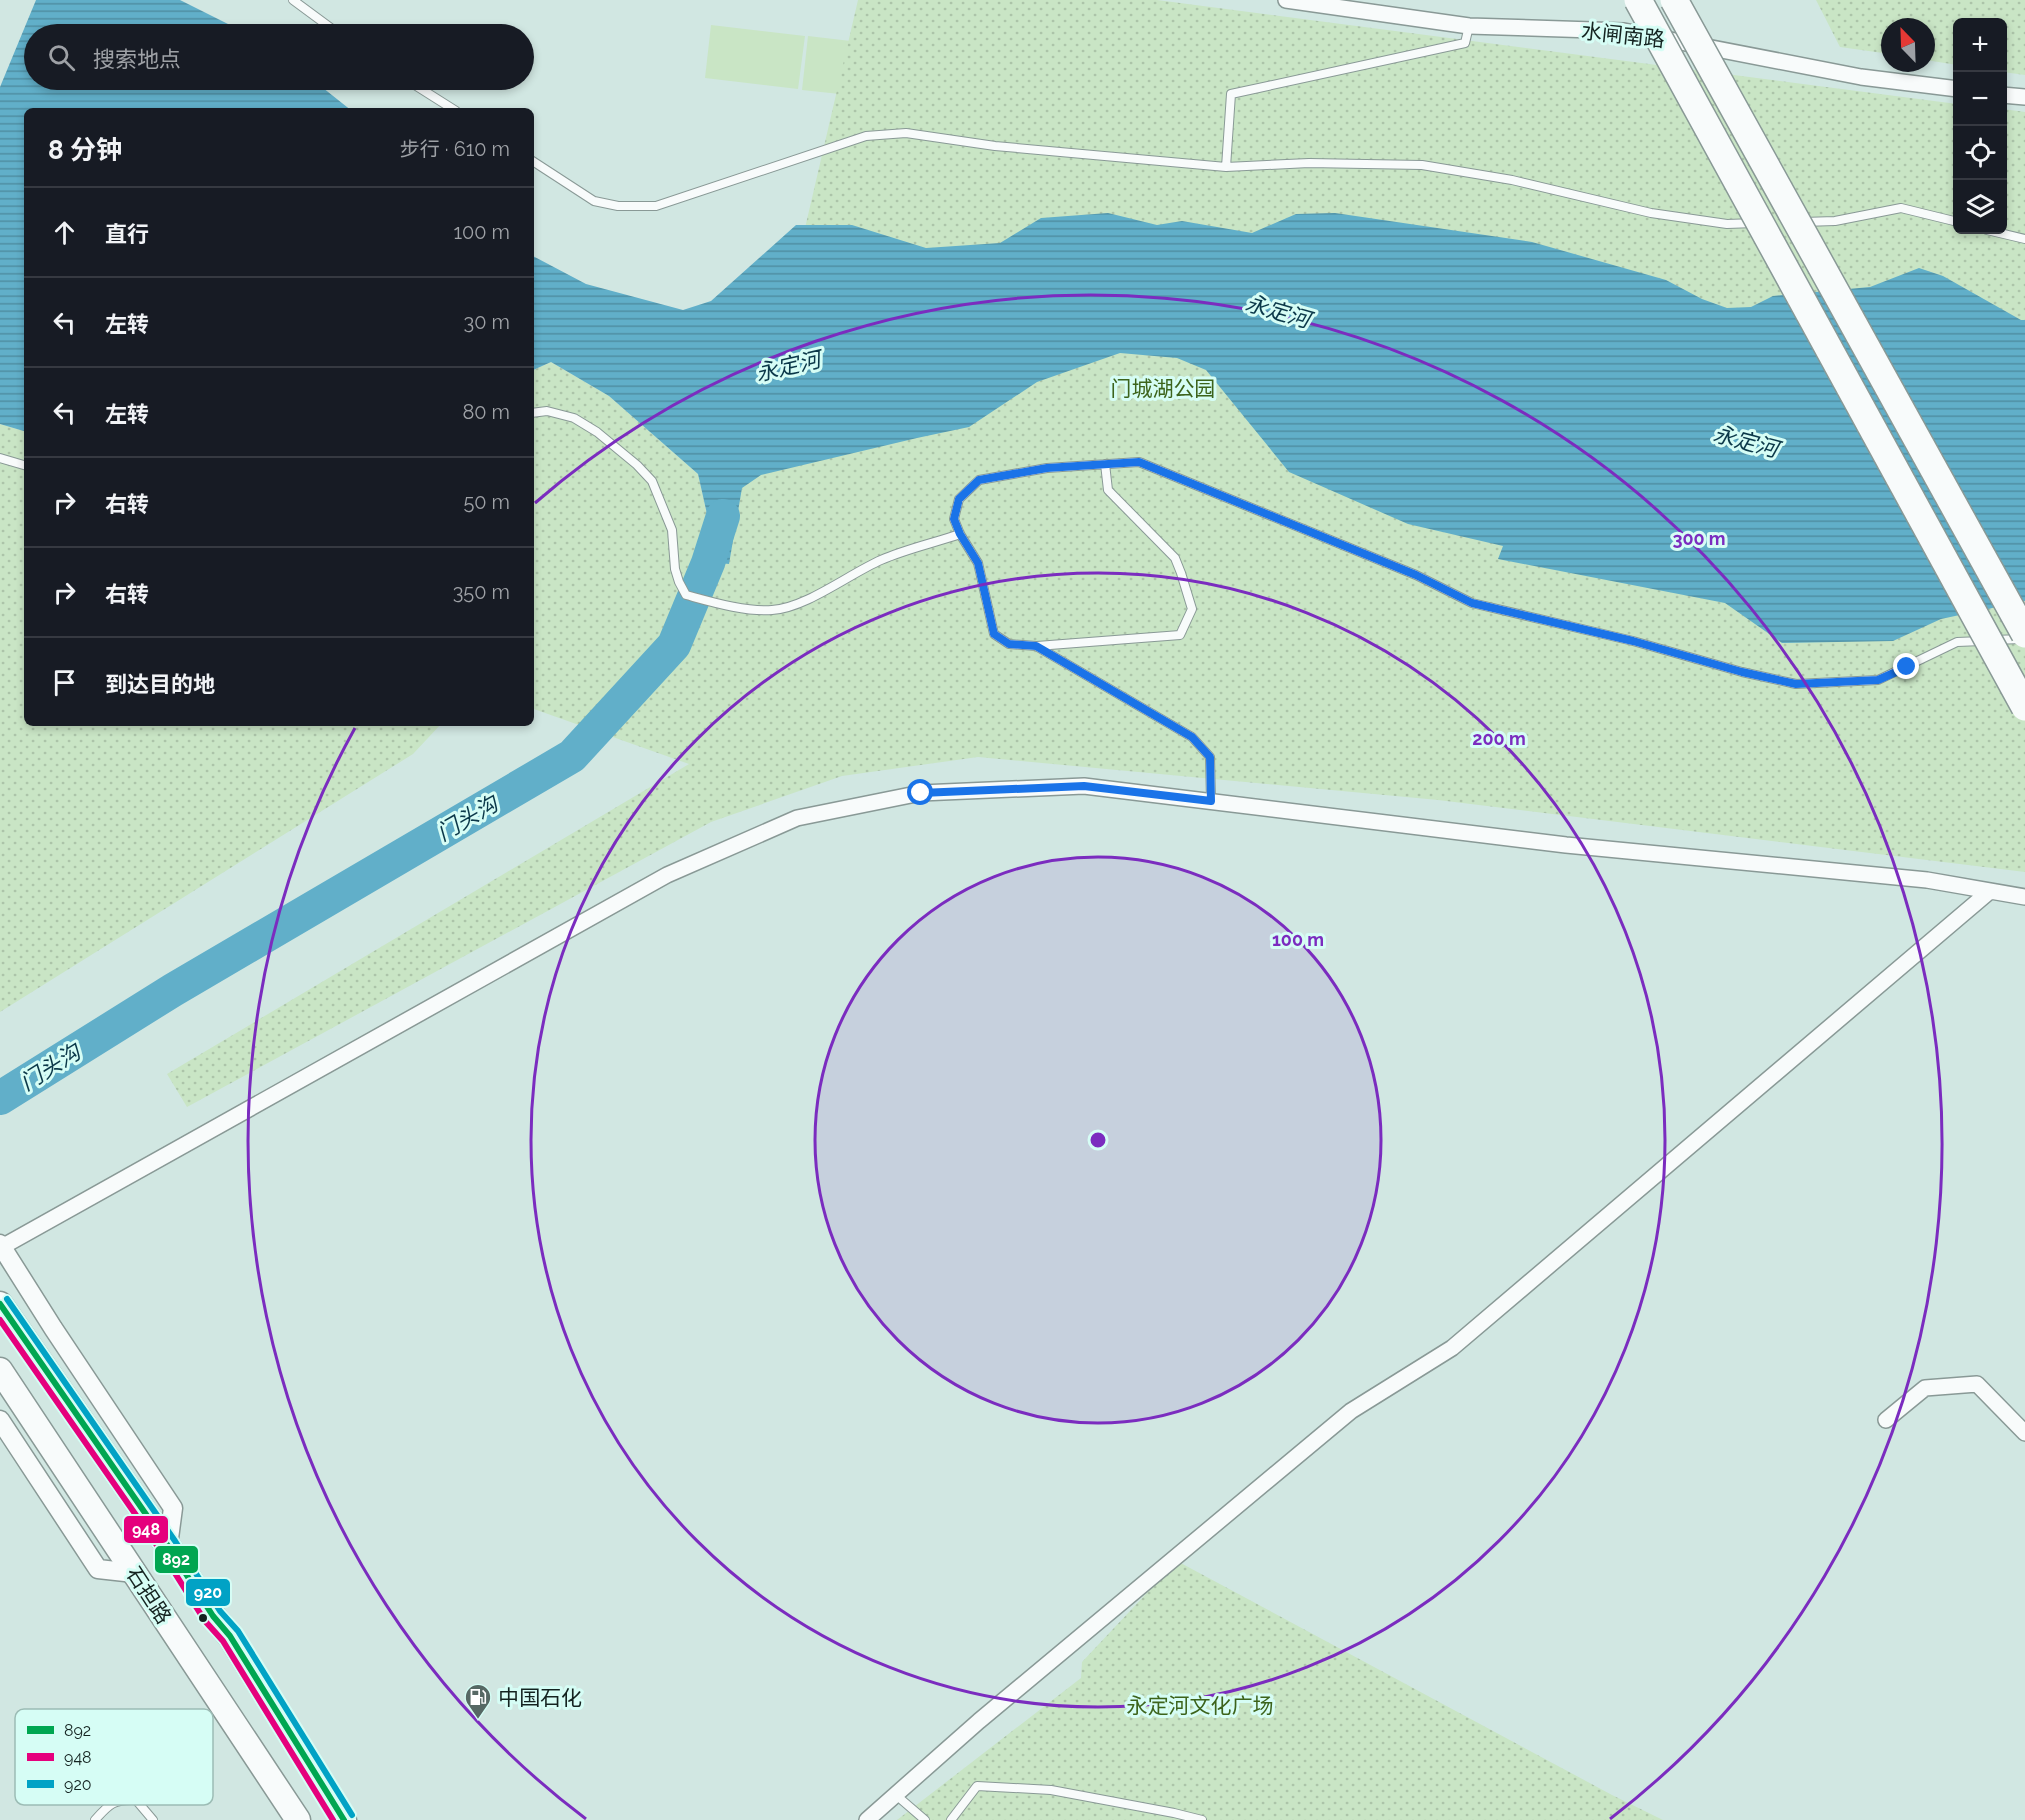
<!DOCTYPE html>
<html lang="zh">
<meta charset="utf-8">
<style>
body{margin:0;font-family:Raleway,"Noto Sans SC",sans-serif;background:#20242c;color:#f1f3f6}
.controls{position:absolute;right:18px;top:18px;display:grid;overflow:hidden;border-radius:9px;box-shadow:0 3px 9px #0003}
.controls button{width:54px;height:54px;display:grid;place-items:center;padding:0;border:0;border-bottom:2px solid #363941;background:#171b24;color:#f1f3f6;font:30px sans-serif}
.compass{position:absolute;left:1881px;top:18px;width:54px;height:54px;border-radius:50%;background:#171b24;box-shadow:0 3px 9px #0003;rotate:337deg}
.stop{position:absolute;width:18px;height:18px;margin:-14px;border:4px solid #1a73e8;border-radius:50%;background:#fff}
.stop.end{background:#1a73e8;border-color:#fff;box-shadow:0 2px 6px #0008}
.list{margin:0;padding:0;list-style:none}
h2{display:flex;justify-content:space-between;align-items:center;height:78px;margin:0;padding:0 24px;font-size:26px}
h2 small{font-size:20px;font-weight:400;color:#9ea1a6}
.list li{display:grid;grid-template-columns:39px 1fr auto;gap:18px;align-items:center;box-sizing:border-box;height:90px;padding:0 24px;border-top:2px solid #363941}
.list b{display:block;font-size:22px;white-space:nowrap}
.list em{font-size:20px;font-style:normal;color:#9ea1a6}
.icon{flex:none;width:33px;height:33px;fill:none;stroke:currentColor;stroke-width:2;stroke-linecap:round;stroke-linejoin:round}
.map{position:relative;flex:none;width:2025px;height:1820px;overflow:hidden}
.search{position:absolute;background:#171b24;box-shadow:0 3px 9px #0003;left:24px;top:24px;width:510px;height:66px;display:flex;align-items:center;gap:15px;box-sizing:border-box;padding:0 21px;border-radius:33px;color:#9ea1a6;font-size:22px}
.panel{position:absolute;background:#171b24;box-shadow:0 3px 9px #0003;left:24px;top:108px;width:510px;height:618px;border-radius:9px}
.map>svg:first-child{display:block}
.grass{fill:#c9e5c5}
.park{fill:url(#park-dots)}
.water{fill:url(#water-rules)}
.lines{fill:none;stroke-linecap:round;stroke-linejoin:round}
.river{stroke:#61afc9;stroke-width:34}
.service-casing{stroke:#899996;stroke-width:10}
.minor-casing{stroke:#899996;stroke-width:18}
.tertiary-casing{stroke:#899996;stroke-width:21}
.primary-casing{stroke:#899996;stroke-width:27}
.service{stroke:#f8fbfb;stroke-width:8}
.minor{stroke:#f8fbfb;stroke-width:15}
.tertiary{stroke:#f8fbfb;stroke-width:18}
.primary{stroke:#f8fbfb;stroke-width:24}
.motorway-bridge-casing{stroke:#899996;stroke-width:30;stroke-linecap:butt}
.motorway-bridge{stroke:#f8fbfb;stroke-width:27}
.bus-1-casing{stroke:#d6fdf5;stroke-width:10}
.bus-2-casing{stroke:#d6fdf5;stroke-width:10}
.bus-3-casing{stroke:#d6fdf5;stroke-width:10}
.bus-1{stroke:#00a651;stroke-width:6}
.bus-2{stroke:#e5007d;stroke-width:6}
.bus-3{stroke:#01a2c5;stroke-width:6}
.route{stroke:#1a73e8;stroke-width:8}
.ring{fill:none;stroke:#7b2cbf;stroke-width:3}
.bus-dot{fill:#142320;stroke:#d6fdf5;stroke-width:2}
.labels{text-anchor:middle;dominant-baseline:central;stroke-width:6;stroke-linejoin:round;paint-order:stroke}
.street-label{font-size:21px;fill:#142320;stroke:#d6fdf5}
.park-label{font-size:21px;fill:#3c631b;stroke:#d6fdf5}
.poi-label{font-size:21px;fill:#142320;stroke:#d6fdf5;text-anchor:start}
.water-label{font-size:22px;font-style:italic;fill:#0b3849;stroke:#d6fdf5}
.key{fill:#d6fdf5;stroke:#9cbcb5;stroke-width:1.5}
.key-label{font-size:16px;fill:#142320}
.centre{fill:#7b2cbf;stroke:#d6fdf5;stroke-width:3}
.ring-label{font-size:18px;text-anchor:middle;font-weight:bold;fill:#7b2cbf;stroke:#d6fdf5;stroke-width:6;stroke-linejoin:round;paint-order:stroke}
.line-badge{stroke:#d6fdf5;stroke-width:2}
.badge-label{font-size:16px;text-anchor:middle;font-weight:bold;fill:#fff}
</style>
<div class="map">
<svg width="2025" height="1820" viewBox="0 0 2025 1820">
<defs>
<pattern id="park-dots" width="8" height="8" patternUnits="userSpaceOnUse" patternTransform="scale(1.5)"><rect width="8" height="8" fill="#c9e5c5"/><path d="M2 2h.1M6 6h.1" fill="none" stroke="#acc4a9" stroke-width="1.8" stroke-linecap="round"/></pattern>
<pattern id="water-rules" width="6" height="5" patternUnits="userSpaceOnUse" patternTransform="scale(1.5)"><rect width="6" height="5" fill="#61afc9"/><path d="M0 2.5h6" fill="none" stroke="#4f8ea3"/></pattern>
</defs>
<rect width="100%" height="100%" fill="#d1e7e2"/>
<path class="grass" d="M711,25L805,36L798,89L705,78Z
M808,36L902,47L896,100L802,90Z"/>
<path class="park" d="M858,0H1157L1957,104L1958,230H2002L2003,109L2025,112V872L1438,800L978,757L842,776L711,822L187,1107L167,1074L689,764L531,708V371L551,362L609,396L698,474L707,514L696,552L753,452Z
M1816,0H2025V75L2003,72L2002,22H1958L1957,65L1926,60V27H1890V54L1840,47Z
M0,424L27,432V723H442L413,754L0,1012Z
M1177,1561L1612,1795L1663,1820H897L1081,1678L1082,1662Z"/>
<path class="water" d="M36,0H180L248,34H34V80H313L352,111H27V432L0,424V87Z
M1108,213L1157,225L1182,221L1252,233L1296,214L1335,213L1532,242L1666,280L1702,299L1727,308L1751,307L1773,296L1870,287L1919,268L1943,276L2021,320H2025V601L1941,619L1893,641L1782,643L1725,603L1498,559L1503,546L1408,524L1289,472L1206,370L1177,358L1120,353L1037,382L969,427L917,438L761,475L742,488L729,564L708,562L694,555L707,514L698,474L609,396L551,362L531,371V255L586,284L683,310L711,301L796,225H852L926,248L1000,243L1041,218Z"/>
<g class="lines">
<path class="river" d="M0,1098L173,990L572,756L674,645L708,563L723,516"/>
<g class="service-casing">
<path id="service" d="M293,0L339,34
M407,80L456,111
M531,160L594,201L618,206H656L866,136L906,133L995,146L1226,167L1309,163L1422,165L1512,180L1651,213L1727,224L1755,223
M1226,167L1231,94L1465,43L1469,26
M1803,222L1835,221L1901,208L1958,222
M1987,230L2025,239
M531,413L547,411L574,418L597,432L637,465L652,481L672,530L675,569L679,582L686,595C712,602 745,612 772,610C806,608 849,574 881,560C906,549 934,543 960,534
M0,458L27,466
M1994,640L2021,639
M1037,646L1180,635L1192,609L1181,573L1175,558L1108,490L1105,464
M1211,801L1210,757L1192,737L1036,646L1009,644L994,634L978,563L960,534L954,519L959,499L979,480L1047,468L1139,462L1416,575L1472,603L1633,641L1742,672L1796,684L1878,680L1957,642L1982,641
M896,1795L925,1820
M95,1820C109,1804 114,1799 136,1800L153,1820
M951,1820L977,1786L1051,1790L1174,1813L1202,1820"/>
</g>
<g class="minor-casing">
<path id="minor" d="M1286,0L1469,26L1624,31L1861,77L1958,89
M2002,95L2025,97
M0,1248L667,875L797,818L921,793L1084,786L1566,845L1927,880L2025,897
M1886,1420L1925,1388L1977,1384L2025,1433
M867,1820L979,1721L1351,1411L1452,1348L1990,891"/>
</g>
<g class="tertiary-casing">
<path id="tertiary" d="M0,1244L53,1328L173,1508L168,1546
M0,1420L98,1569L134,1573"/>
</g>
<g class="primary-casing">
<path id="primary" d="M0,1304L168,1546L213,1616L230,1636L344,1820
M0,1370L298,1820"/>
</g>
<use href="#service" class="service"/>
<use href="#minor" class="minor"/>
<use href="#tertiary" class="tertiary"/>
<use href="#primary" class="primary"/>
<g class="motorway-bridge-casing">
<path id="motorway-bridge" d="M1638,0L2025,707
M1674,0L2025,634"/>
</g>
<use href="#motorway-bridge" class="motorway-bridge"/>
<g class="bus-1-casing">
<path id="bus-1" d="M0,1304L168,1546L213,1616L230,1636L344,1820"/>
</g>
<g class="bus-2-casing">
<path id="bus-2" d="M0,1320L161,1551L205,1621L223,1641L333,1820"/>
</g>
<g class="bus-3-casing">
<path id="bus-3" d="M7,1299L175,1541L220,1611L238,1631L352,1815"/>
</g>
<use href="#bus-1" class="bus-1"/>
<use href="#bus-2" class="bus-2"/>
<use href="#bus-3" class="bus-3"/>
</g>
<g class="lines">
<path class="route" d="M921,793L1084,786L1211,801L1210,757L1192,737L1036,646L1009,644L994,634L978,563L960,534L954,519L959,499L979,480L1047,468L1139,462L1416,575L1472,603L1633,641L1742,672L1796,684L1878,680L1907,667"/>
</g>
<circle cx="1098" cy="1140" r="283" fill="#7b2cbf" fill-opacity=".12"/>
<g class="ring">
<circle cx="1098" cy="1140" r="283"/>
<circle cx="1098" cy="1140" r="567"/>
<path d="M586 1819A850 850 0 0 1 355 728M535 503A850 850 0 1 1 1610 1819"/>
</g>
<defs>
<g id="fuel-pin" transform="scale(1.35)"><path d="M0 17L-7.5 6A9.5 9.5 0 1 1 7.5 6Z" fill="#566864" stroke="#d6fdf5"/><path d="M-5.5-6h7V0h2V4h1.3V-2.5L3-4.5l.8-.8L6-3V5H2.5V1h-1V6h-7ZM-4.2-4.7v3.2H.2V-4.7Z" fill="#fff"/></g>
</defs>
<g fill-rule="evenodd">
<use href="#fuel-pin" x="478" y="1697"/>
</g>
<circle class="bus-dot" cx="203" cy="1618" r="5"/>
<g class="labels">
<g class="street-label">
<text transform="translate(1623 35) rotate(6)">水闸南路</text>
<text transform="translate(149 1595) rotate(57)">石担路</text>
</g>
<g class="park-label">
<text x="1163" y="388">门城湖公园</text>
<text x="1200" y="1705">永定河文化广场</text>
</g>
<g class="poi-label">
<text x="498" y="1697">中国石化</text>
</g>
<g class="water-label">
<text transform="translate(1278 311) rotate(16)">永定河</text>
<text transform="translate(788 366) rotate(-13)">永定河</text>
<text transform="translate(1746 441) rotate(15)">永定河</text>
<text transform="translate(467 818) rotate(-30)">门头沟</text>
<text transform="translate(50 1067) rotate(-32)">门头沟</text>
</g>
</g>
<rect x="15" y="1709" width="198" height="96" rx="9" class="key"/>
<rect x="27" y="1726" width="27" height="8" fill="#00a651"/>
<rect x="27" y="1753" width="27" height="8" fill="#e5007d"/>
<rect x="27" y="1780" width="27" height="8" fill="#01a2c5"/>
<g class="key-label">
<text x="64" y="1736">892</text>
<text x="64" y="1763">948</text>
<text x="64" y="1790">920</text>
</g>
<circle cx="1098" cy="1140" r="9" class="centre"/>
<g class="ring-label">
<text x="1699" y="545">300 m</text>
<text x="1499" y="745">200 m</text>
<text x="1298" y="946">100 m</text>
</g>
<g class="line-badge">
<rect x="123" y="1515" width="46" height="29" rx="6" fill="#e5007d"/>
<rect x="154" y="1545" width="45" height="29" rx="6" fill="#00a651"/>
<rect x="185" y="1578" width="46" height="29" rx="6" fill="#01a2c5"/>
</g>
<g class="badge-label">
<text x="146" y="1535">948</text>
<text x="176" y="1565">892</text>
<text x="208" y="1598">920</text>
</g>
</svg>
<div class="controls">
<button>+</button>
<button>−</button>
<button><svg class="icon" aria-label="locate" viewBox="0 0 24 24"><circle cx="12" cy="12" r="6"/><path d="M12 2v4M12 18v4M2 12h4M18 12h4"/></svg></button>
<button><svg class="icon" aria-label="layers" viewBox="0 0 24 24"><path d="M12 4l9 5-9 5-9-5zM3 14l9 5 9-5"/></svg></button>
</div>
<svg class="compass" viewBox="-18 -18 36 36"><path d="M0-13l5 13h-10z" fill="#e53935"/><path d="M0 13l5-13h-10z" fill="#9ea1a6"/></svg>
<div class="stop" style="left:921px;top:793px"></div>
<div class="stop end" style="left:1907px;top:667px"></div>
<div class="search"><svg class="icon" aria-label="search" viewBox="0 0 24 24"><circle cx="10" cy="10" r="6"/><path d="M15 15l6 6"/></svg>搜索地点</div>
<section class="panel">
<h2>8 分钟<small>步行 · 610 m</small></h2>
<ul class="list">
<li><svg class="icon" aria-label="ahead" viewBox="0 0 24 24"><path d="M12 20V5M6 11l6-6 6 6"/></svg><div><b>直行</b></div><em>100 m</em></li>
<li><svg class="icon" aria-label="left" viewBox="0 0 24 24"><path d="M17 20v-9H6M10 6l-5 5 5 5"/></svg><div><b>左转</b></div><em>30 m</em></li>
<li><svg class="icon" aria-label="left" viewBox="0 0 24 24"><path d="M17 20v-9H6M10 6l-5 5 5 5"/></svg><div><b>左转</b></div><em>80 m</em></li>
<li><svg class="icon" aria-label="right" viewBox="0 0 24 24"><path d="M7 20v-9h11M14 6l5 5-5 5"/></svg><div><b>右转</b></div><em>50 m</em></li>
<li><svg class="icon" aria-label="right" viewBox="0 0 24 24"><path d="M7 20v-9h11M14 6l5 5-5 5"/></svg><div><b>右转</b></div><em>350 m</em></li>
<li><svg class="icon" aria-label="arrive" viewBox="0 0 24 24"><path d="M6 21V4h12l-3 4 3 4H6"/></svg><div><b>到达目的地</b></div></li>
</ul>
</section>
</div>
